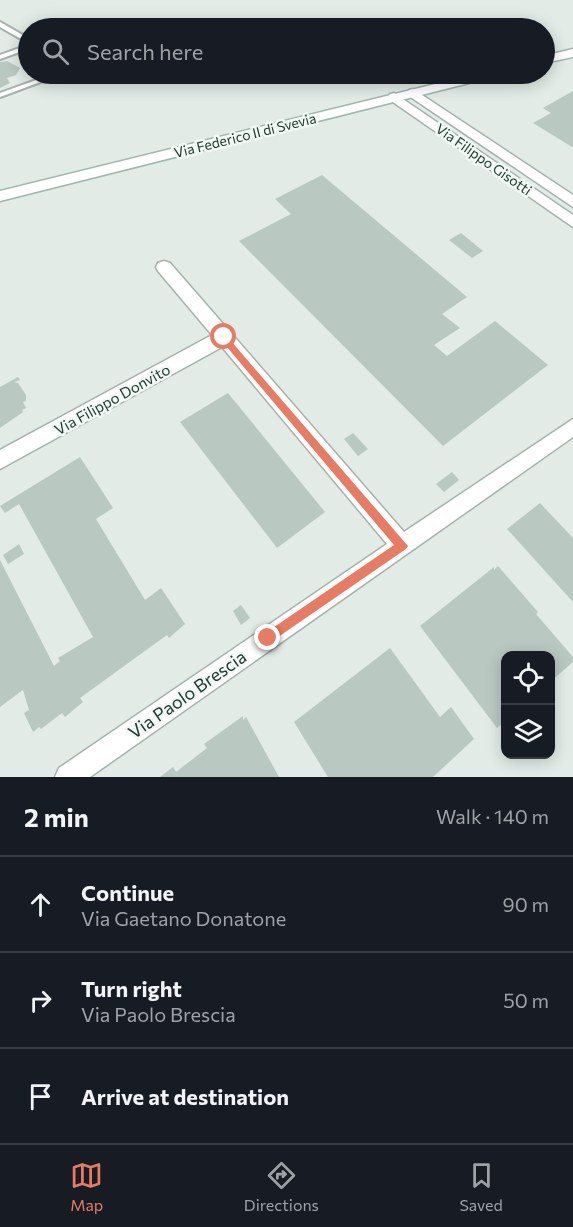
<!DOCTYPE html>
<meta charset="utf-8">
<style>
body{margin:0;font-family:Commissioner,sans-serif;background:#242831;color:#f1f3f6}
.controls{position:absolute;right:18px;bottom:18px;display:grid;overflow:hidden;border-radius:12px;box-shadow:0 3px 15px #0003}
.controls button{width:54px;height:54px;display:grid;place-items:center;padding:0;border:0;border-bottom:2px solid #363941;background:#171b24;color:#f1f3f6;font:30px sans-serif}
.stop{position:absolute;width:18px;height:18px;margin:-14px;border:4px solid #e77c64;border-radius:50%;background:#fff}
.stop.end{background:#e77c64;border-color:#fff;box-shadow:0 2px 6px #0008}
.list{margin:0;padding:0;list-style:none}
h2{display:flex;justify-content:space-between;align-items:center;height:78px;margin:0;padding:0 24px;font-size:26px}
h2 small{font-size:20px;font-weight:400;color:#9ea1a6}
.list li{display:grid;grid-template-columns:39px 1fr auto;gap:18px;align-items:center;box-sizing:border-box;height:96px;padding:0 24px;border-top:2px solid #363941}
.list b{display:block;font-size:22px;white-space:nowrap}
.list p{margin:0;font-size:20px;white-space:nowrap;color:#9ea1a6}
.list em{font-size:20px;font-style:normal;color:#9ea1a6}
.icon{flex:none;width:33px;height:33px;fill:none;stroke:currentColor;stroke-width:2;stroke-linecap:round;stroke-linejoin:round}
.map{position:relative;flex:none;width:573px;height:777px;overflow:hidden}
.search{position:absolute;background:#171b24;box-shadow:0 3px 15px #0003;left:18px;right:18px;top:18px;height:66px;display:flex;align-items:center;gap:15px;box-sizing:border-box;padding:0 21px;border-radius:33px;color:#9ea1a6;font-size:22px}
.sheet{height:366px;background:#171b24}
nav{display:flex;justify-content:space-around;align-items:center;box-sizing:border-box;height:84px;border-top:2px solid #363941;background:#171b24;font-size:16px;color:#9ea1a6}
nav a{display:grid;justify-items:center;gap:3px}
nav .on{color:#e77c64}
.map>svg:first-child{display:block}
.building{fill:#bac8c2}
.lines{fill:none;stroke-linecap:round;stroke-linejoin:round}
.service-casing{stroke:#a5b2ad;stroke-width:4}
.minor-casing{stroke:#a5b2ad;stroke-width:3}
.tertiary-casing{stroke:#a5b2ad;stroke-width:3}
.secondary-casing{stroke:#a1b6ad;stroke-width:3}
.service{fill:#fff;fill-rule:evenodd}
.minor{fill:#fff;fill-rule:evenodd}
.tertiary{fill:#fff;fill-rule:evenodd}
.secondary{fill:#fff;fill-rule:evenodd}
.route{fill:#e77c64}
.labels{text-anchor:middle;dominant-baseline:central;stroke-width:5;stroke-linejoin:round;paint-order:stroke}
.far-street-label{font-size:14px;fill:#233a33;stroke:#f2f8f4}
.street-label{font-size:15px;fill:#233a33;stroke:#f2f8f4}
.near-street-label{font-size:18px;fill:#233a33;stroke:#f2f8f4}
</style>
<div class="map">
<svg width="573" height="777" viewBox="0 0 573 777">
<rect width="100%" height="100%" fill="#e2ebe6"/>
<path class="building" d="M7,61L20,68L16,75L7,78L10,83L0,88V62Z
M573,91V146L572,147L533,123L551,113L543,108Z
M322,175L467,297L442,314L460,328L434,345L447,356L495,321L548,365L443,446L239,241L291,214L275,199Z
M461,233L483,251L472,258L449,240Z
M18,377L20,380L14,382L18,383L26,395V401L23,402L26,408L22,410L23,412L0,428V387Z
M228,393L325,512L277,548L180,422Z
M353,433L368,449L358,456L344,439Z
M80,457L113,508L96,519L145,600L161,588L185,624L169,638L167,635L80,698L83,702L65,717L62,713L41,729L39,727L33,732L24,713L29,710L23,690L0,707V560L54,666L60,661L58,658L93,637L19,504L5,513L0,506Z
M452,472L459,480L444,492L436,484Z
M540,503L573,538V602L507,529Z
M19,544L24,554L8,564L3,555Z
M498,566L538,612L536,614L573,657V662L550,682V656H506V721L497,728L420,626L494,567V570Z
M241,605L250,618L241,625L233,611Z
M390,648L440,717L451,707L474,739L433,777H328L294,722Z
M243,716V720L246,717L279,777H160L173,767L176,772L207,748L204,744Z"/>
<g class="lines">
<g class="service-casing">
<path id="service" d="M0,22L28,38V43L0,27Z
M28,45V49L0,59V55Z
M53,74H62L0,97V93Z"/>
</g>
<g class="minor-casing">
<path id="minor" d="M164,261L170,263L404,532L573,419V437L90,777H55L59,768L387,544L222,347L0,469V450L212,335L158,271L156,267L158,263Z"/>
</g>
<g class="tertiary-casing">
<path id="tertiary" d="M413,89L573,195V207L409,96L407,93L409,90Z
M394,93L573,215V227L390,100L388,97L390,94Z"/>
</g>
<g class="secondary-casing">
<path id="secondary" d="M573,49V57L544,63V56Z
M476,74H495L493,77L0,201V191Z"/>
</g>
<use href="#service" class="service"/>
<use href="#minor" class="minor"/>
<use href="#tertiary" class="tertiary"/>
<use href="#secondary" class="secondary"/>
</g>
<path class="route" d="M224,333L408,546L406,549L268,644L262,638L264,634L394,545L221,340L220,337Z"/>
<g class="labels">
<g class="far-street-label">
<text transform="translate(245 135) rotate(-14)">Via Federico II di Svevia</text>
<text transform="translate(484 159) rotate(35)">Via Filippo Gisotti</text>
</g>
<g class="street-label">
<text transform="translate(112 399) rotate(-29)">Via Filippo Donvito</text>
</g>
<g class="near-street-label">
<text transform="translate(187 694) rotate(-35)">Via Paolo Brescia</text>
</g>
</g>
</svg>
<div class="controls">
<button><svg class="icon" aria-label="locate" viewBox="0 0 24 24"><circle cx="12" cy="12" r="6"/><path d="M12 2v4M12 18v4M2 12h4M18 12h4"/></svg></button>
<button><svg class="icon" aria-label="layers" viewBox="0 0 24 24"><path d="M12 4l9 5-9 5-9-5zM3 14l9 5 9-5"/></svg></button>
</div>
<div class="stop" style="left:224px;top:337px"></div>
<div class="stop end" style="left:268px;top:638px"></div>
<div class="search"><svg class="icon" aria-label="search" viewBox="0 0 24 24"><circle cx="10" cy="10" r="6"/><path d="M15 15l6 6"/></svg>Search here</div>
</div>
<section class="sheet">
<h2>2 min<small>Walk · 140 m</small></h2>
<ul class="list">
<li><svg class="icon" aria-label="ahead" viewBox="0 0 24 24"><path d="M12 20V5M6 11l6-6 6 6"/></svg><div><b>Continue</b><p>Via Gaetano Donatone</p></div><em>90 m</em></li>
<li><svg class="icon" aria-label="right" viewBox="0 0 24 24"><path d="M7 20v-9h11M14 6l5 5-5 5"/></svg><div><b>Turn right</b><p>Via Paolo Brescia</p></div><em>50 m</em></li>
<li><svg class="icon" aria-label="arrive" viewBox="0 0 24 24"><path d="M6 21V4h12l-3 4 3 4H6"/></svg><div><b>Arrive at destination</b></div></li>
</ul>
</section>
<nav>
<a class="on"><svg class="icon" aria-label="map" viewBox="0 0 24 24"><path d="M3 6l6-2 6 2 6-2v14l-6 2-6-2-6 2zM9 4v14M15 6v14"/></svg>Map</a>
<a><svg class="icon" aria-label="directions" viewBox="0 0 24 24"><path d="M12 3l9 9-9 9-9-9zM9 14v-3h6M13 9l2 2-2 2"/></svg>Directions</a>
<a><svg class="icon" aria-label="saved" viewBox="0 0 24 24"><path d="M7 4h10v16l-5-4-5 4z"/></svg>Saved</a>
</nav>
